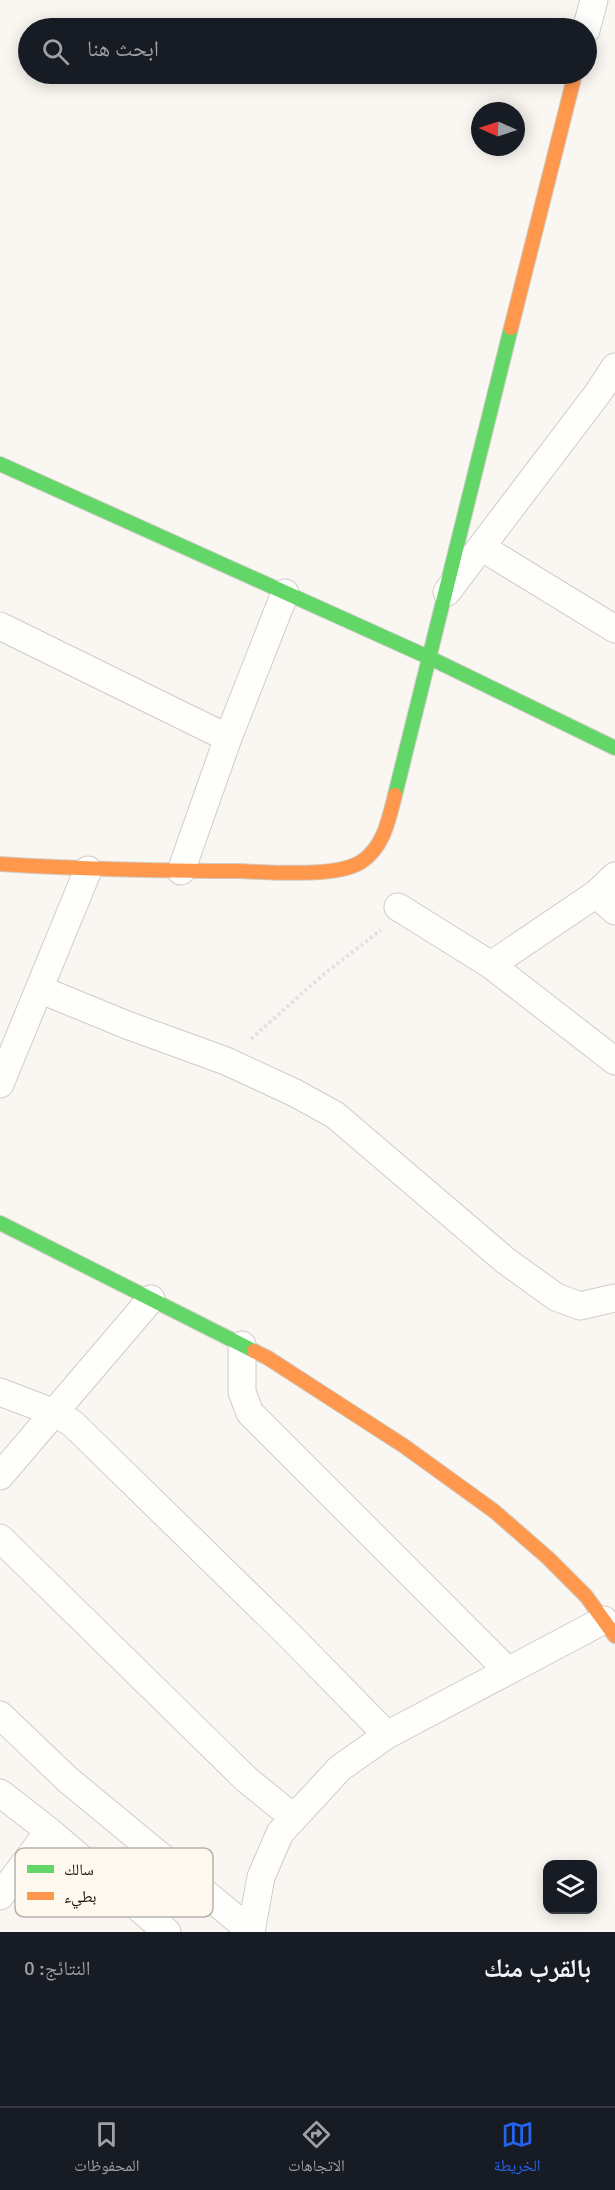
<!DOCTYPE html>
<html lang="ar">
<meta charset="utf-8">
<style>
body{margin:0;font-family:Signika,"Noto Naskh Arabic",sans-serif;background:#242831;color:#f1f3f6;direction:rtl}
.controls{position:absolute;right:18px;bottom:18px;display:grid;overflow:hidden;border-radius:12px;box-shadow:0 3px 15px #0003}
.controls button{width:54px;height:54px;display:grid;place-items:center;padding:0;border:0;border-bottom:2px solid #363941;background:#171b24;color:#f1f3f6;font:30px sans-serif}
.compass{position:absolute;left:471px;top:102px;width:54px;height:54px;border-radius:50%;background:#171b24;box-shadow:0 3px 15px #0003;rotate:273deg}
.list{margin:0;padding:0;list-style:none}
h2{display:flex;justify-content:space-between;align-items:center;height:78px;margin:0;padding:0 24px;font-size:26px}
h2 small{font-size:20px;font-weight:400;color:#9ea1a6}
.icon{flex:none;width:33px;height:33px;fill:none;stroke:currentColor;stroke-width:2;stroke-linecap:round;stroke-linejoin:round}
.map{position:relative;flex:none;width:615px;height:1932px;overflow:hidden;direction:ltr}
.search{position:absolute;background:#171b24;box-shadow:0 3px 15px #0003;left:18px;right:18px;top:18px;height:66px;display:flex;align-items:center;gap:15px;box-sizing:border-box;padding:0 21px;border-radius:33px;color:#9ea1a6;font-size:22px}
.sheet{height:174px;background:#171b24}
nav{display:flex;justify-content:space-around;align-items:center;box-sizing:border-box;height:84px;border-top:2px solid #363941;background:#171b24;font-size:16px;color:#9ea1a6}
nav a{display:grid;justify-items:center;gap:3px}
nav .on{color:#2563eb}
.map>svg:first-child{display:block}
.lines{fill:none;stroke-linecap:round;stroke-linejoin:round}
.street-casing{stroke:#d0ccc5;stroke-width:29}
.fast-casing{stroke:#d0ccc5;stroke-width:16}
.slow-casing{stroke:#d0ccc5;stroke-width:16}
.path{stroke:#e2e2e0;stroke-width:4;stroke-dasharray:3 3;stroke-linecap:butt}
.street{stroke:#fefefd;stroke-width:27}
.fast{stroke:#63d668;stroke-width:14}
.slow{stroke:#ff974d;stroke-width:14}
.key{fill:#fef8ef;stroke:#b8b3aa;stroke-width:1.5}
.key-label{font-size:16px;fill:#161109}
</style>
<div class="map">
<svg width="615" height="1932" viewBox="0 0 615 1932">
<rect width="100%" height="100%" fill="#faf7f2"/>
<g class="lines">
<g class="street-casing">
<path id="street" d="M586,30L594,0
M481,547L615,629
M447,592L598,393L615,367
M0,626L228,738
M181,871L228,738L285,593
M596,894L615,911
M398,907L491,965L615,1061
M491,965L596,894L615,876
M39,989L127,1025L226,1061L295,1093L335,1115L506,1261L556,1297L580,1306L615,1298
M0,1084L88,870
M242,1345V1392L250,1413L508,1671
M0,1392L55,1413L72,1423L289,1635L387,1735
M0,1476L151,1299
M0,1538L246,1779L294,1818
M0,1715L67,1779L251,1931
M0,1793L49,1831L167,1932
M0,1896L49,1831
M251,1932L261,1877L280,1833L340,1768L387,1735L604,1620"/>
</g>
<g class="fast-casing">
<path id="fast" d="M0,464L428,657L615,748
M395,795L511,328
M0,1223L254,1351"/>
</g>
<g class="slow-casing">
<path id="slow" d="M511,328L575,74
M0,864C80,869 159,871 238,871C269,872 336,878 361,862C384,847 389,819 395,795
M254,1351L268,1358L404,1446L494,1511L548,1558L586,1596L615,1636"/>
</g>
<path class="path" d="M251,1039L324,974L381,930"/>
<use href="#street" class="street"/>
<use href="#fast" class="fast"/>
<use href="#slow" class="slow"/>
</g>
<rect x="15" y="1848" width="198" height="69" rx="9" class="key"/>
<rect x="27" y="1865" width="27" height="8" fill="#63d668"/>
<rect x="27" y="1892" width="27" height="8" fill="#ff974d"/>
<g class="key-label">
<text x="64" y="1875">سالك</text>
<text x="64" y="1902">بطيء</text>
</g>
</svg>
<div class="controls">
<button><svg class="icon" aria-label="layers" viewBox="0 0 24 24"><path d="M12 4l9 5-9 5-9-5zM3 14l9 5 9-5"/></svg></button>
</div>
<svg class="compass" viewBox="-18 -18 36 36"><path d="M0-13l5 13h-10z" fill="#e53935"/><path d="M0 13l5-13h-10z" fill="#9ea1a6"/></svg>
<div class="search"><svg class="icon" aria-label="search" viewBox="0 0 24 24"><circle cx="10" cy="10" r="6"/><path d="M15 15l6 6"/></svg>ابحث هنا</div>
</div>
<section class="sheet">
<h2>بالقرب منك<small>النتائج: 0</small></h2>
<ul class="list">
</ul>
</section>
<nav>
<a class="on"><svg class="icon" aria-label="map" viewBox="0 0 24 24"><path d="M3 6l6-2 6 2 6-2v14l-6 2-6-2-6 2zM9 4v14M15 6v14"/></svg>الخريطة</a>
<a><svg class="icon" aria-label="directions" viewBox="0 0 24 24"><path d="M12 3l9 9-9 9-9-9zM9 14v-3h6M13 9l2 2-2 2"/></svg>الاتجاهات</a>
<a><svg class="icon" aria-label="saved" viewBox="0 0 24 24"><path d="M7 4h10v16l-5-4-5 4z"/></svg>المحفوظات</a>
</nav>
